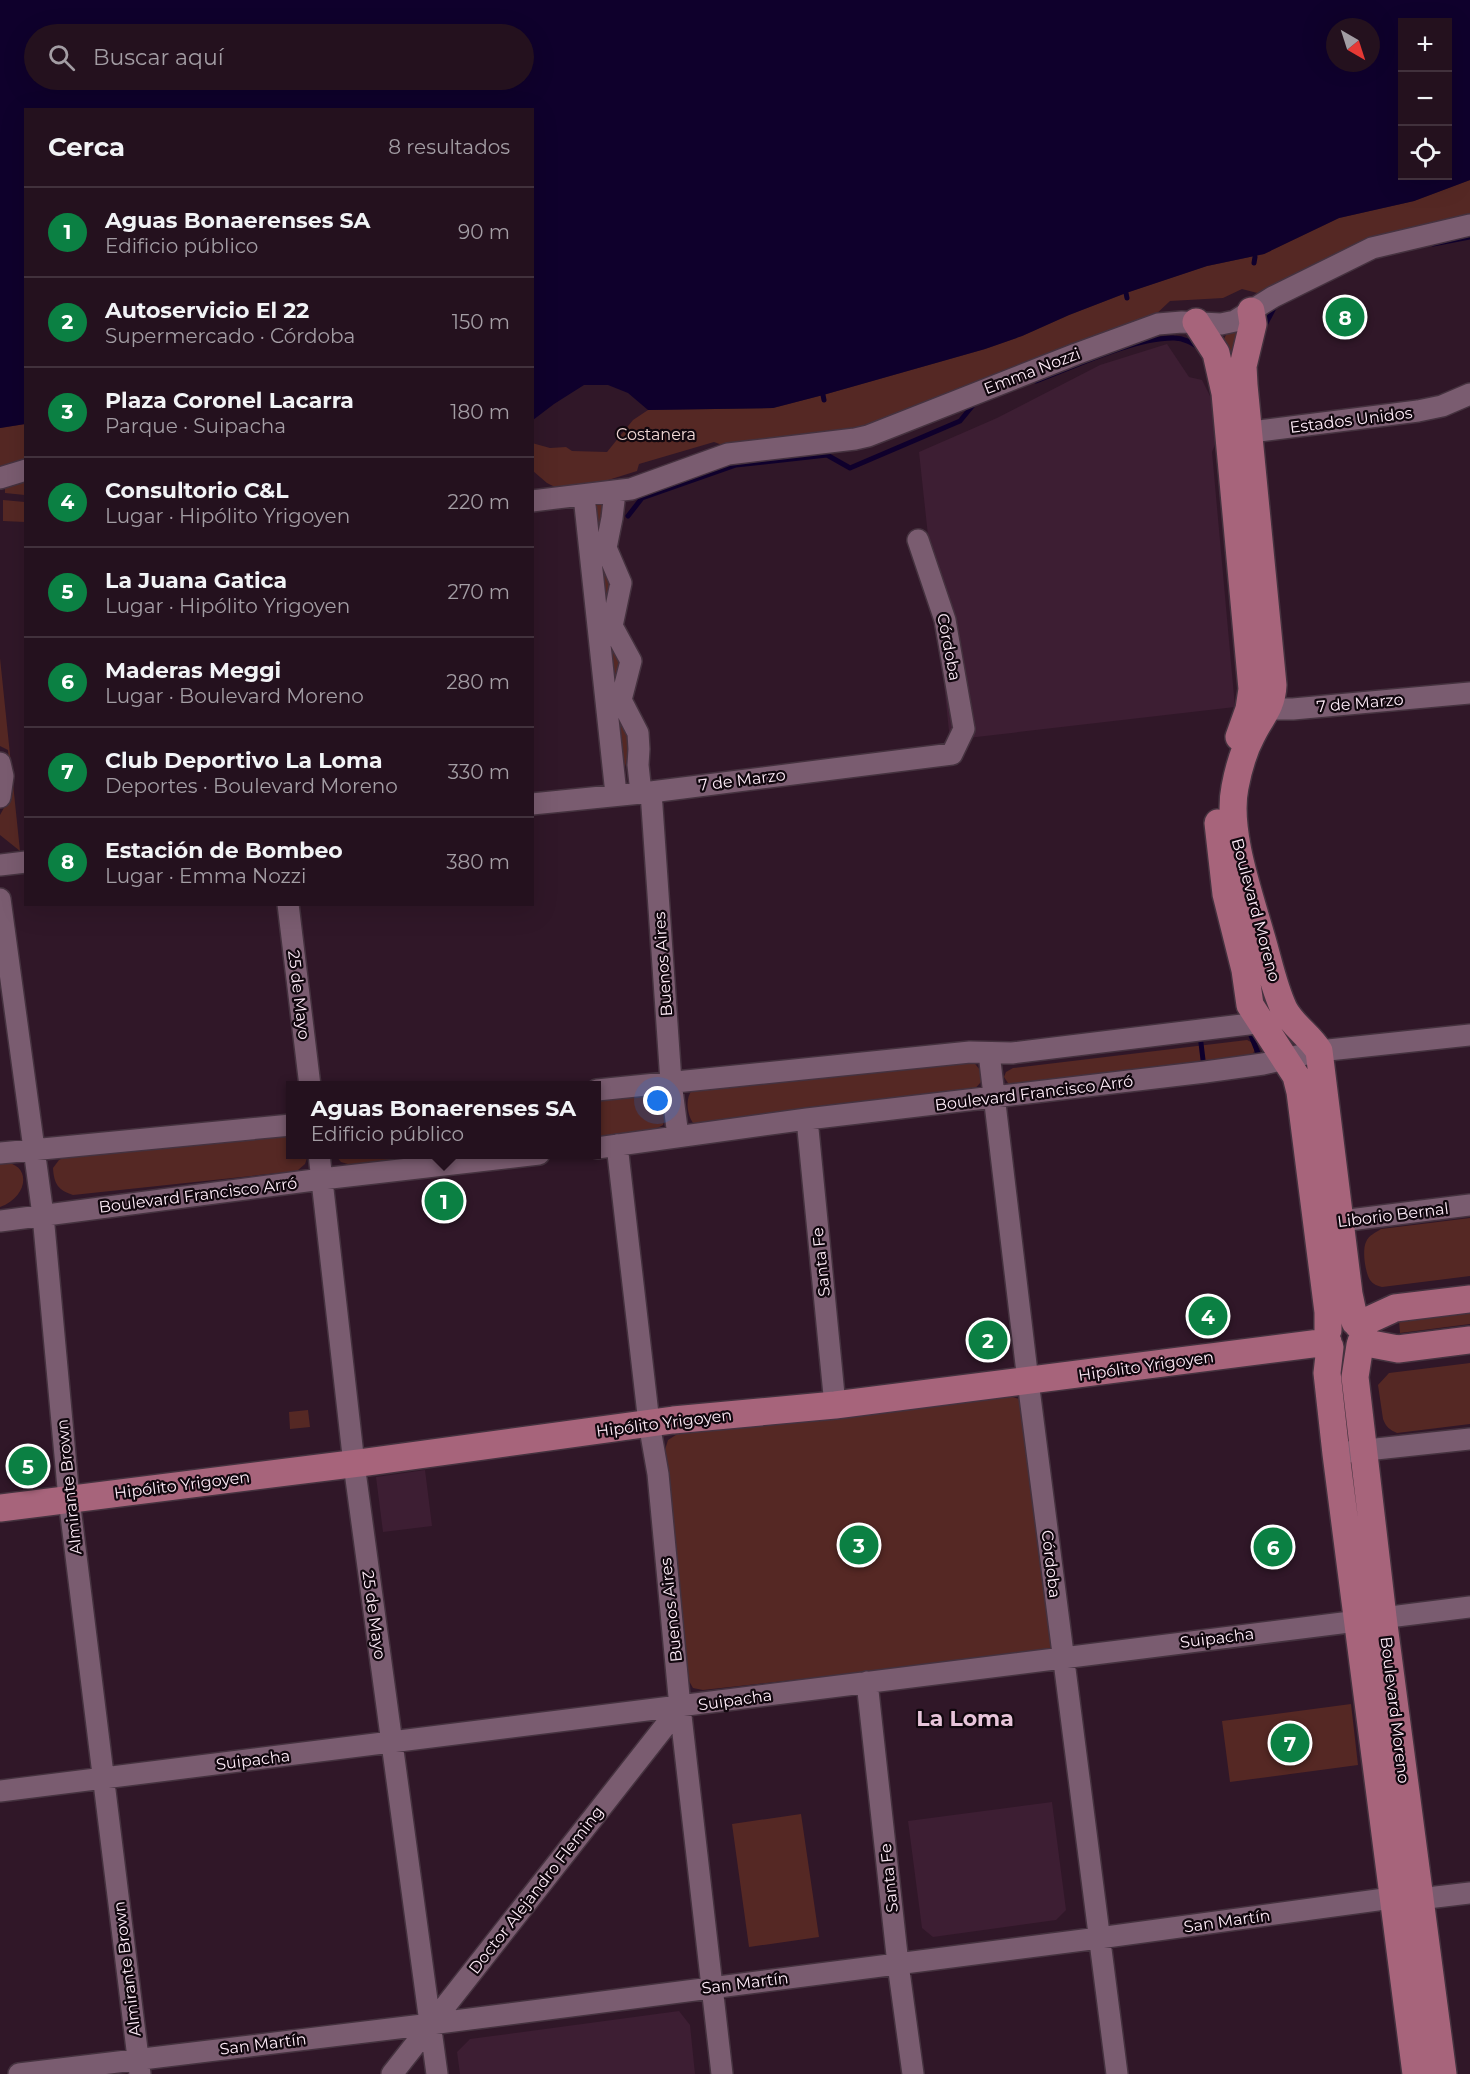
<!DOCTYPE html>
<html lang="es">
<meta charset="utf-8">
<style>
body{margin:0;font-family:Montserrat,sans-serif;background:#301f2b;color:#f1f3f6}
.controls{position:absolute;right:18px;top:18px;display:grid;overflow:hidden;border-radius:0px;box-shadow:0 6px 24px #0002}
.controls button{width:54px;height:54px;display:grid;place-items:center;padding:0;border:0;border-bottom:2px solid #41313c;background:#24111e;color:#f1f3f6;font:30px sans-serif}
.compass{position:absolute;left:1326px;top:18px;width:54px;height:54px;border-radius:50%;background:#24111e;box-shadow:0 6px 24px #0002;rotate:141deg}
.you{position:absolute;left:658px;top:1101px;width:21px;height:21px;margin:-15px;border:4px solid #fff;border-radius:50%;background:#1a73e8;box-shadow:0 0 0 9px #1a73e833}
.badge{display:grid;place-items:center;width:39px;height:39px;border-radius:50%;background:#0b8043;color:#fff;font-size:20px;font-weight:700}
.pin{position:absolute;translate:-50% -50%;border:3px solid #fff;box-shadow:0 2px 6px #0006}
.popup{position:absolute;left:286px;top:1081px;width:315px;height:78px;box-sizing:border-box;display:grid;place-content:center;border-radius:0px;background:#24111e;filter:drop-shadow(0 2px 4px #0005);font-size:20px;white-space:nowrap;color:#a39da4}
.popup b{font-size:22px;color:#f1f3f6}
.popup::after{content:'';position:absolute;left:50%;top:100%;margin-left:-12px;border:12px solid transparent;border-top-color:#24111e}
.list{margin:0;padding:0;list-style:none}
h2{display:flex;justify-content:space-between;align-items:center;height:78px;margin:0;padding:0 24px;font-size:26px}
h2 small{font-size:20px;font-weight:400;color:#a39da4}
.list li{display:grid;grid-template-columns:39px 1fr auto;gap:18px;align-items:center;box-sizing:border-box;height:90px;padding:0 24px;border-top:2px solid #41313c}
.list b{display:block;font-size:22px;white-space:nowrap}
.list p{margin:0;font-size:20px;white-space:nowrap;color:#a39da4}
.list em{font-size:20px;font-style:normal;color:#a39da4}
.icon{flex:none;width:33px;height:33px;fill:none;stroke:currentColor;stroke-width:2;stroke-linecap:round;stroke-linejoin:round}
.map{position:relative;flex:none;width:1470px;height:2074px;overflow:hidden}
.search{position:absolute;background:#24111e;box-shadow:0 6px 24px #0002;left:24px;top:24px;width:510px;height:66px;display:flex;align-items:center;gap:15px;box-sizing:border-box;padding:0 21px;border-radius:33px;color:#a39da4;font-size:22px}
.panel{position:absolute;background:#24111e;box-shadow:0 6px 24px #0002;left:24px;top:108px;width:510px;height:798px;border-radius:0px}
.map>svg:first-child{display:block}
.built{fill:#3d1e33}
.green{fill:#552824}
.water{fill:#0f002c;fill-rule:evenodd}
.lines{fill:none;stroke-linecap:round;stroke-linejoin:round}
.stream{stroke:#0f002c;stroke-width:5}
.minor-casing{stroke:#45323f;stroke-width:24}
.major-casing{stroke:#45323f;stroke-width:30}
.minor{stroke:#7a5c70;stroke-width:21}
.major{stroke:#a7647b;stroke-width:27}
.labels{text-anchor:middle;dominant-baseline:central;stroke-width:4.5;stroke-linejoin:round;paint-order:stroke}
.street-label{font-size:16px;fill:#feecf8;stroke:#11070e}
.park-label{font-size:16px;fill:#f0d7d4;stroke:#11070e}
.district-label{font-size:22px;font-weight:bold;fill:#e7c4da;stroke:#11070e}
</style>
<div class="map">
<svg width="1470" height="2074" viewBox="0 0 1470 2074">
<rect width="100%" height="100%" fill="#301728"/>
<path class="built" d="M1167,344L1189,377L1202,380L1214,404L1221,430L1212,452L1235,707L950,740L919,452L997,418L1100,365Z
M425,1470L432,1526L383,1532L376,1477Z
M1052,1802L1066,1910L1056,1920L933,1937L922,1928L908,1821Z
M679,2011L690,2025L695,2074H460L457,2052L470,2039Z"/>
<path class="green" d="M1470,180V215L1265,295L1242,289L1223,298L1170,301L1152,318L863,429L725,446L714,442L639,464L637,471L605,481L561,490L547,483L533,471L532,443L550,448L566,447L572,451L607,452L633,420L648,410L773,408L823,395L985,349L1022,336L1069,315L1126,293L1207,266L1264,254L1339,218L1414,201Z
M1238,326L1234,364C1224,345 1216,338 1238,326Z
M25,424V462L0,470V428Z
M25,478V495L5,493V485Z
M604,499L613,578L606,620L594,507L596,502Z
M3,500L25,502V522L3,521Z
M607,632L623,661L614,696Z
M0,658L20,851L0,835V815L12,793L8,750L0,746Z
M615,712C636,745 630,741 623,777Z
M1247,1040L1253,1043L1255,1048L1253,1054L1248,1058L1016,1087L1008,1083L1004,1077L1006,1072L1013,1068Z
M972,1060L980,1070L981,1082L971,1093L702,1126L693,1123C687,1114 685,1099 692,1090Z
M648,1092C666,1098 669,1108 663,1125L652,1131L597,1137V1098Z
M291,1133V1154L308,1155L305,1164L297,1171L73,1195C58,1190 54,1184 53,1168L59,1160L69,1155Z
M335,1155H418L417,1158L351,1165L341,1162Z
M0,1163C31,1160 31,1196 0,1207Z
M1470,1218V1276L1382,1287C1377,1286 1373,1284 1370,1280C1365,1272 1362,1250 1366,1242C1369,1235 1375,1233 1381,1229Z
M1470,1311V1324L1400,1333L1399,1320Z
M1470,1363V1424L1397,1433C1390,1430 1386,1427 1383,1419L1378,1385L1389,1373Z
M1007,1395L1019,1399L1026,1411L1055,1637L1052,1648L1042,1652L703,1690L693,1688L689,1681L664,1453L668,1440L679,1433Z
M308,1410L310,1427L290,1429L289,1412Z
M1351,1704L1358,1765L1230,1782L1222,1721Z
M801,1814L819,1937L749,1947L732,1824Z"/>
<path class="water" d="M0,0H1470V180L1414,201L1339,218L1264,254L1207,266L1126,293L1069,315L1022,336L985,349L823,395L773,408L648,410L628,393L608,385H584L554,404L533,420L532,110H26L25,424L0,428ZM1402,22H1448V176H1402ZM1335,27H1371V63H1335ZM34,34H524V80H34Z"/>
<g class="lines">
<path class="stream" d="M1433,244L1470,237
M1254,263L1255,257
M1126,293L1127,298
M1264,327L1275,306L1278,305
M1036,381C1073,367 1136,337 1174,338C1184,338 1192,343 1200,348
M823,395L824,400
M628,516L642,498L736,465L827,455L850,468L960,421L974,404
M1248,1028L1260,1058
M1200,1035L1204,1068"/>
<g class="minor-casing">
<path id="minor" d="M1235,434L1418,411L1442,406L1470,394
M0,478L26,470
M615,492L612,518L606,548L621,583L612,626L631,661L621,700L638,733L639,749L638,765L641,793
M584,496L616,794
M532,501L631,489L728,454L855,439L868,436L1076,354L1158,324L1182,322L1221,324L1235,321L1273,297L1372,248L1470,225
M1253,706L1268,709H1293L1470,693
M0,763L3,776L0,797
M651,792L671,1082L678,1136
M532,804L651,792L952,754L964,729L945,620L918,540
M0,865L26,862
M0,899L43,1215L69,1499L140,2074
M288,904L310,1086
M989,1053L1028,1381L1117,2074
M597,1090L970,1052L1012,1053L1274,1021
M807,1119L835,1405
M617,1145L649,1423L658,1474L680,1707L722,2074
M597,1148L807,1119L1205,1072L1263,1064L1319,1051L1470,1035
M0,1153L291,1125
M319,1154L354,1464L437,2074
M0,1221L322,1179L539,1154
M1325,1223L1470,1205
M1348,1452L1470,1439
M867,1682L898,1964L913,2074
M0,1791L1470,1607
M19,2074L431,2024L1099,1938L1392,1898L1419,1899L1470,1893
M392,2074L680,1707"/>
</g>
<g class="major-casing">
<path id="major" d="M1251,311L1253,324L1243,366L1244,385L1273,685C1272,708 1261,716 1252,735C1244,750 1238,771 1235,787C1226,831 1250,896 1262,939C1269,963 1274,988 1284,1009C1293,1026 1310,1036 1319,1051L1349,1294L1355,1322
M1196,322L1216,353L1225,393L1252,689L1249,709L1239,737
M1218,823L1226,894L1245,970L1250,1005L1296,1076L1300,1092L1328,1312V1330
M1358,1325L1395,1308L1470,1299
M1361,1342L1398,1349L1470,1340
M1360,1345L1355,1377L1357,1394L1383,1617L1443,2074
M1330,1347L1327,1373L1336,1454L1416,2074
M0,1508L367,1462L673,1420L835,1405L1328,1342"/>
</g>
<use href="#minor" class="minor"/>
<use href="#major" class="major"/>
</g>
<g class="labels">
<g class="street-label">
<text transform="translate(1032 371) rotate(-21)">Emma Nozzi</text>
<text transform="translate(1351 420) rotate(-7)">Estados Unidos</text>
<text transform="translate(949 647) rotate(79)">Córdoba</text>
<text transform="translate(1360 703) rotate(-5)">7 de Marzo</text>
<text transform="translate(742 780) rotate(-7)">7 de Marzo</text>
<text transform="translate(1256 910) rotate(75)">Boulevard Moreno</text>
<text transform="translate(663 964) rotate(-94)">Buenos Aires</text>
<text transform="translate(299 995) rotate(83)">25 de Mayo</text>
<text transform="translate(1034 1093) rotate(-7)">Boulevard Francisco Arró</text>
<text transform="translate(198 1195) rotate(-7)">Boulevard Francisco Arró</text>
<text transform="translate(1393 1215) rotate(-7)">Liborio Bernal</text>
<text transform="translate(821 1262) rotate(-96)">Santa Fe</text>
<text transform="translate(1146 1366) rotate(-8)">Hipólito Yrigoyen</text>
<text transform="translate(664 1423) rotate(-7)">Hipólito Yrigoyen</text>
<text transform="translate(182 1485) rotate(-7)">Hipólito Yrigoyen</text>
<text transform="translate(69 1487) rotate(-96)">Almirante Brown</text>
<text transform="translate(1051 1564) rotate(83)">Córdoba</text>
<text transform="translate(671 1610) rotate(-96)">Buenos Aires</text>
<text transform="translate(374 1615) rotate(82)">25 de Mayo</text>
<text transform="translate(1217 1638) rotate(-7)">Suipacha</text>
<text transform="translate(735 1700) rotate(-8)">Suipacha</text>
<text transform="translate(1395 1710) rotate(83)">Boulevard Moreno</text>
<text transform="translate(253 1760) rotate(-7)">Suipacha</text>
<text transform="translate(889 1878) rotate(-96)">Santa Fe</text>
<text transform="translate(536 1890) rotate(-52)">Doctor Alejandro Fleming</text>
<text transform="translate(1227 1921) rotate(-8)">San Martín</text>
<text transform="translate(127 1969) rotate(-97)">Almirante Brown</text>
<text transform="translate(745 1983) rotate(-7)">San Martín</text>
<text transform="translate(263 2044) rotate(-7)">San Martín</text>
</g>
<g class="park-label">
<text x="656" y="434">Costanera</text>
</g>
<g class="district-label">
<text x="965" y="1718">La Loma</text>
</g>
</g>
</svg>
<div class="controls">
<button>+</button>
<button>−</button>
<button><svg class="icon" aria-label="locate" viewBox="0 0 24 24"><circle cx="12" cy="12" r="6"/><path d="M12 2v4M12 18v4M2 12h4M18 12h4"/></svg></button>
</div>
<svg class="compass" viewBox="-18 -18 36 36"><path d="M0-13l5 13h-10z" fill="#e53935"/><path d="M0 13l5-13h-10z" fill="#a39da4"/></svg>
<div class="you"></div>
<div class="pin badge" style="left:444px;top:1201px">1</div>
<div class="popup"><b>Aguas Bonaerenses SA</b>Edificio público</div>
<div class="pin badge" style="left:988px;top:1340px">2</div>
<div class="pin badge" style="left:859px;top:1545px">3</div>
<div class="pin badge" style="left:1208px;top:1316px">4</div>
<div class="pin badge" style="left:28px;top:1466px">5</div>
<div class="pin badge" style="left:1273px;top:1547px">6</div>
<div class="pin badge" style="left:1290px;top:1743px">7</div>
<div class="pin badge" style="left:1345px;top:317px">8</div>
<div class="search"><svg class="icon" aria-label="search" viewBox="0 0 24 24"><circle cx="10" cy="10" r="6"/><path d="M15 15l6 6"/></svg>Buscar aquí</div>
<section class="panel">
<h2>Cerca<small>8 resultados</small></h2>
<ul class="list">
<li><span class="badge">1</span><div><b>Aguas Bonaerenses SA</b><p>Edificio público</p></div><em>90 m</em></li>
<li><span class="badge">2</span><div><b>Autoservicio El 22</b><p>Supermercado · Córdoba</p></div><em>150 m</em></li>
<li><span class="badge">3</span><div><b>Plaza Coronel Lacarra</b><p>Parque · Suipacha</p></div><em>180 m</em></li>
<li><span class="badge">4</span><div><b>Consultorio C&amp;L</b><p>Lugar · Hipólito Yrigoyen</p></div><em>220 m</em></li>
<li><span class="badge">5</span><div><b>La Juana Gatica</b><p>Lugar · Hipólito Yrigoyen</p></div><em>270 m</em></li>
<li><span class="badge">6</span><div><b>Maderas Meggi</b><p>Lugar · Boulevard Moreno</p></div><em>280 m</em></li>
<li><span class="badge">7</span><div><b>Club Deportivo La Loma</b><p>Deportes · Boulevard Moreno</p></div><em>330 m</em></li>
<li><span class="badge">8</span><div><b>Estación de Bombeo</b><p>Lugar · Emma Nozzi</p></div><em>380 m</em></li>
</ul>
</section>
</div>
